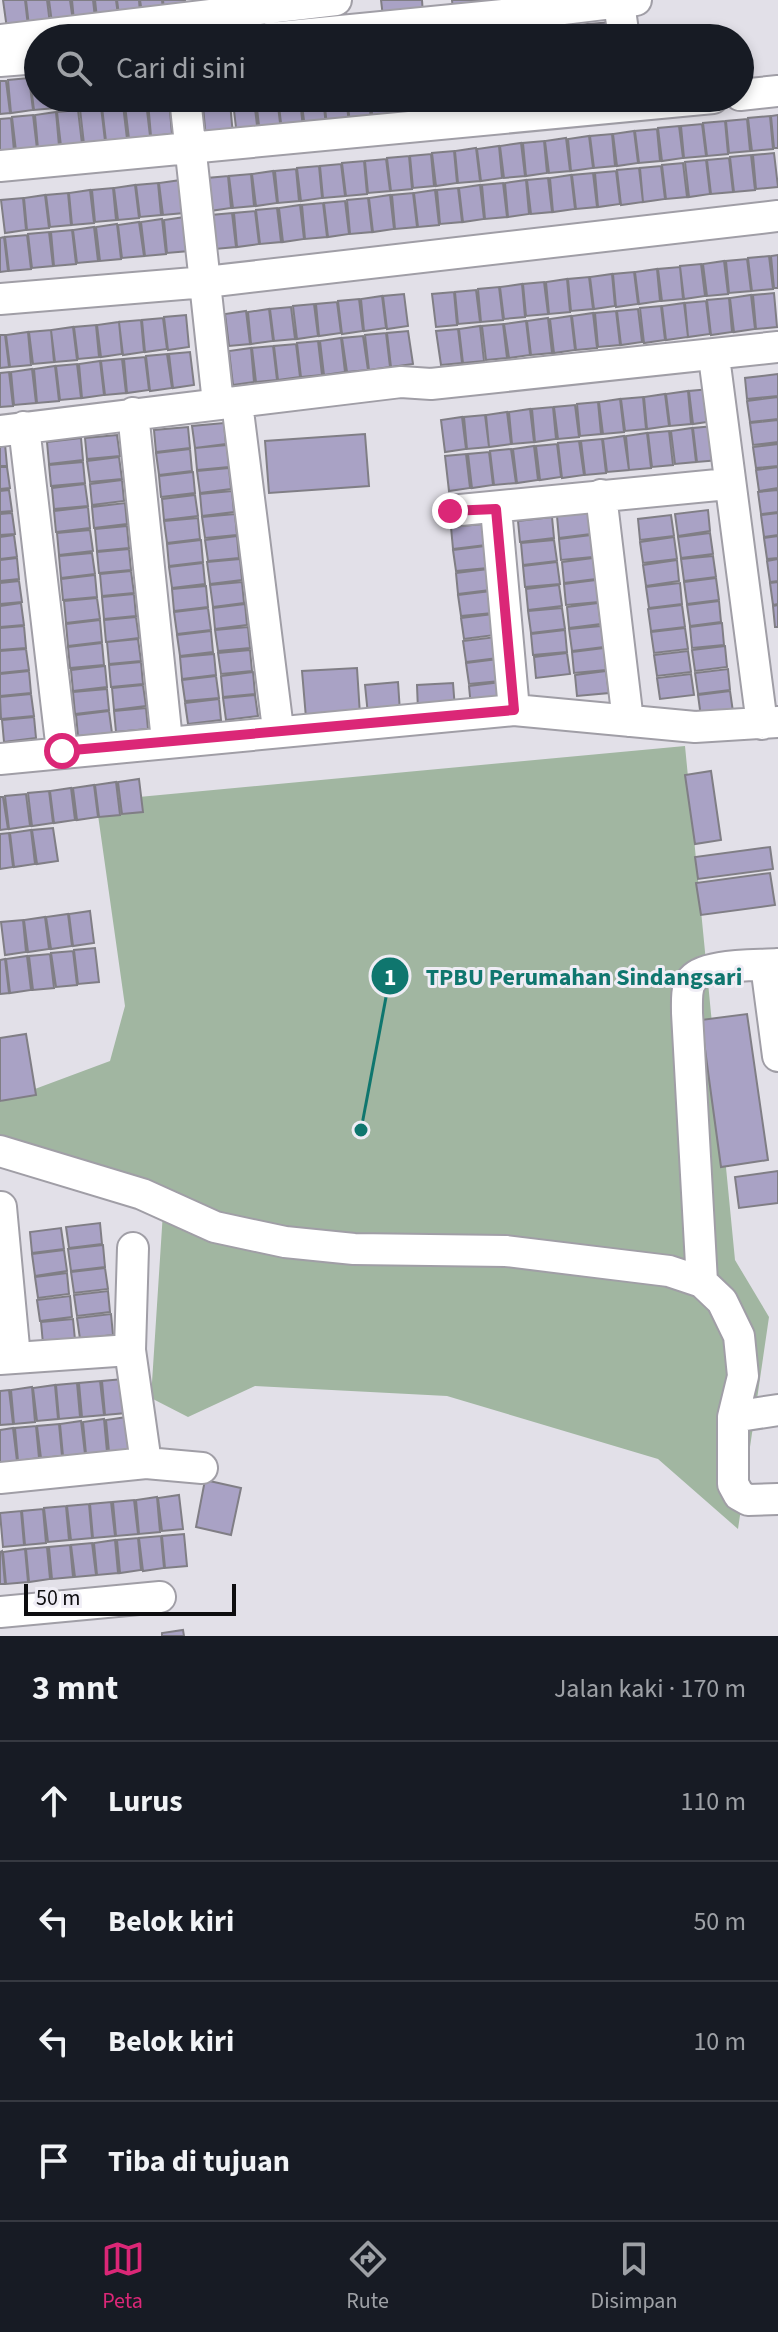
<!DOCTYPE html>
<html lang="id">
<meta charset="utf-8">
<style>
body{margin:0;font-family:"Source Sans 3",sans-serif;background:#20242c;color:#f1f3f6}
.scale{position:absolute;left:24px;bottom:20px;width:212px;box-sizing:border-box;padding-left:8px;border:4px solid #0d0d0f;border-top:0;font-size:22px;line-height:28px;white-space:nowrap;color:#0d0d0f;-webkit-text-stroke:6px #efedf5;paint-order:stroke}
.stop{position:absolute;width:24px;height:24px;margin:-18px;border:6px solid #db2777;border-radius:50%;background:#fff}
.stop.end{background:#db2777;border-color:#fff;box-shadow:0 2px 8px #0008}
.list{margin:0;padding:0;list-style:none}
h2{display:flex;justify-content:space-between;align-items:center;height:104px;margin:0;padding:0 32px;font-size:34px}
h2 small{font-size:26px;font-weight:400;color:#9ea1a6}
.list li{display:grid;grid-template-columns:52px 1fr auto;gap:24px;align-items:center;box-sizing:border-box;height:120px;padding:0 32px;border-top:2px solid #363941}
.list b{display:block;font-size:30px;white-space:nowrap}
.list em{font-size:26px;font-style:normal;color:#9ea1a6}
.icon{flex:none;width:44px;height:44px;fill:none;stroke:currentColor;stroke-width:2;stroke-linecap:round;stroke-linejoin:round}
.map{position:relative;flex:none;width:778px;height:1636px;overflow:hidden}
.search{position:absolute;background:#171b24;box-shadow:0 4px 12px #0003;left:24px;right:24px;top:24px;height:88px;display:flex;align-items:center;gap:20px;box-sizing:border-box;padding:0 28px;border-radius:44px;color:#9ea1a6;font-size:30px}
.sheet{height:584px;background:#171b24}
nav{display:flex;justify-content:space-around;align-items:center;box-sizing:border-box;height:112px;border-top:2px solid #363941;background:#171b24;font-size:22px;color:#9ea1a6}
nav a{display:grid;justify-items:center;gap:4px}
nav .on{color:#db2777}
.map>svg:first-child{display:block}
.green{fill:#a1b6a1}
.building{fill:#a9a2c5;stroke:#807e85;stroke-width:2}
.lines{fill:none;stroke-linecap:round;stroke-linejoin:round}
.minor-casing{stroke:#a09ea6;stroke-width:34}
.minor{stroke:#fff;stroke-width:30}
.route{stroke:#db2777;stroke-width:10}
.leader{fill:none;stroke:#0f766e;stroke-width:3}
.callout-dot{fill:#0f766e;stroke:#efedf5;stroke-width:3}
.mark-label{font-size:24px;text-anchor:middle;font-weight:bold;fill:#fff}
.callout-label{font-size:24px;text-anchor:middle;font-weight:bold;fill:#0f766e;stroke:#efedf5;stroke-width:6;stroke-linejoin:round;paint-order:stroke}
</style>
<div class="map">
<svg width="778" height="1636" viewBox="0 0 778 1636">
<rect width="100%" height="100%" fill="#e2e0e8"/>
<path class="green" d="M685,746L735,1260L769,1317L738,1529L658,1459L447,1396L255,1386L188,1417L151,1398L163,1212L0,1159V1102L110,1061L125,1006L96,801Z"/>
<path class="building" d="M3,0H25L28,26L7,29Z
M26,0H47L50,24L29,26Z
M49,0H70L73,21L52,23Z
M72,0H93L95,18L74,21Z
M95,0H116L118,15L97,18Z
M117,0H139L140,13L119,15Z
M140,0H162L163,10L142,13Z
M163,0H185L186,7L164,10Z
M381,0H422L423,14L383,17Z
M452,0H493L494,7L453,10Z
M611,22L613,38H591L590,24Z
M588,24L590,38H568L567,27Z
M566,27L567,38H545L544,30Z
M543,30L544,38H523L522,32Z
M520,32L521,38H500L499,35Z
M38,77V98H54L55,108L34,110L30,78Z
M29,78L33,110L11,113L8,80Z
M0,81H6L10,113L0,114Z
M55,98H77L78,105L56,108Z
M78,98H100V103L79,105Z
M101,98H123V101L102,103Z
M198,98H229V99L199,103Z
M277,98L281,131L260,134L256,100Z
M278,98H300L303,129L282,131Z
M301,98H323L326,126L305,128Z
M324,98H346L349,123L327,126Z
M347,98H369L371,121L350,123Z
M370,98H391L394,118L373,121Z
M393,98H414L417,116L395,118Z
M416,98H437L439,113L417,116Z
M438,98H460L461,111L440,113Z
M461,98H483L484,108L463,111Z
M484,98H506V106L485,108Z
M507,98H528L529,103L508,105Z
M169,100L172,134L151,136L148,102Z
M254,100L258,134L237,136L233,102Z
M146,102L150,136L129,139L125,105Z
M230,103L233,135L206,138L203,107Z
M123,105L127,139L106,141L102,107Z
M101,107L105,141L84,144L80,109Z
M78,110L82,144L61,146L57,112Z
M56,112L59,146L38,149L35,115Z
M33,115L37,149L16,151L12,117Z
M778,115V148H774L771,116Z
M770,116L773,149L752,151L748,118Z
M11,118L14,151L0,153V119Z
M747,119L750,151L729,153L726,121Z
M725,121L728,154L707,156L703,123Z
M702,124L706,156L684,158L681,126Z
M679,126L683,158L662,161L658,128Z
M657,129L660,161L639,163L635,131Z
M634,131L638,163L617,166L613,134Z
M612,134L615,166L594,168L590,136Z
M589,136L593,168L571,171L568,139Z
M566,138L570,171L549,173L545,141Z
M544,141L547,173L526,176L523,143Z
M521,143L525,176L504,178L500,146Z
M499,146L502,178L481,181L477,149Z
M476,148L480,181L458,183L455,151Z
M454,151L457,183L436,186L432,153Z
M774,153L778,187L756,189L753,155Z
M431,154L434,186L413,188L410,156Z
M751,155L755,190L734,192L730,157Z
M409,156L412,189L391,191L387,158Z
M729,158L733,192L711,194L707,160Z
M386,159L390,191L368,193L365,161Z
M706,160L710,194L689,197L685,162Z
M364,161L367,194L346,196L342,163Z
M683,163L687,197L666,199L662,165Z
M341,164L345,196L323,198L320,166Z
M319,166L322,198L301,201L297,168Z
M661,166L665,199L643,202L640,168Z
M639,168L643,202L621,205L617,170Z
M296,169L299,201L278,203L275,171Z
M273,171L277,203L256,206L252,174Z
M616,171L620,204L598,207L595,173Z
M593,173L597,207L576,209L572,175Z
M251,174L254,206L233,208L229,176Z
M571,175L575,209L553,212L550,178Z
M228,176L231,208L210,211L207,178Z
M548,178L552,212L531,214L527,180Z
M181,180L184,213L163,215L159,183Z
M526,180L529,214L508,217L505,183Z
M158,183L161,215L140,217L136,185Z
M503,183L507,217L485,219L482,185Z
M135,185L139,218L118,220L114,188Z
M480,185L484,219L463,222L459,188Z
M113,188L116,220L95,222L92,190Z
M458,188L462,222L440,224L437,190Z
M90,190L94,223L72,225L69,193Z
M435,190L439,225L418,227L414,193Z
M68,193L71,225L50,227L46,195Z
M413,193L417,227L395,229L392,195Z
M45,195L49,228L27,230L24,198Z
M390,195L394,229L373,232L369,198Z
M23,198L26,230L5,233L1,200Z
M368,198L372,232L350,234L347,200Z
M345,201L349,234L328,237L324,203Z
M323,203L327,237L305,239L302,205Z
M300,205L304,239L283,242L279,208Z
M277,208L281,242L260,244L256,210Z
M255,211L259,244L237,247L234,213Z
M232,213L236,247L215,249L211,215Z
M185,217L189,251L167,253L164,220Z
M162,219L166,254L145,256L141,222Z
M139,222L144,256L122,258L118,225Z
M117,224L121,259L100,261L96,227Z
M94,227L98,261L77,263L73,230Z
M72,230L76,264L54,266L51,232Z
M49,232L53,266L32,268L28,234Z
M27,235L31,269L9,271L5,237Z
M4,237L8,271L0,272V238Z
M778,255V288H774L771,256Z
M769,256L773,289L752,291L748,258Z
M747,259L751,291L729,293L726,261Z
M724,261L728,294L707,296L703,264Z
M701,264L705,296L684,299L680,266Z
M680,267L683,299L662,301L658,269Z
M657,269L660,301L639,304L635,272Z
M634,272L638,304L616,307L613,274Z
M612,274L615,306L594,309L590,277Z
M589,277L593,309L571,311L568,279Z
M567,279L570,312L549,314L546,282Z
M544,282L548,314L526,316L523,284Z
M522,284L525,317L504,319L500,287Z
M499,287L503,320L481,322L478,289Z
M476,290L480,322L458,324L455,292Z
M454,292L457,325L436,327L432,294Z
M774,293L777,327L756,329L753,295Z
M404,294L408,326L387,329L383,296Z
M751,295L755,329L734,332L730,298Z
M382,296L386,328L364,331L361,299Z
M729,298L732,332L711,335L707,300Z
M359,299L363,331L342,334L338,301Z
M706,301L710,334L688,337L685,303Z
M337,302L341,333L319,336L316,304Z
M684,303L688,337L666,340L662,306Z
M314,304L318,336L297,339L293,306Z
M661,306L665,340L644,343L640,308Z
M291,307L295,339L274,341L270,309Z
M269,309L273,341L251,344L248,312Z
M638,309L642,342L621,345L617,311Z
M246,311L250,344L229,346L225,314Z
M616,311L620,345L598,347L595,313Z
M593,313L597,348L576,350L572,316Z
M186,315L189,347L168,350L164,317Z
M571,316L575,350L554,353L550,319Z
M163,318L167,349L145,352L142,320Z
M548,318L552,353L531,355L527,321Z
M141,320L144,352L123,355L119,322Z
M526,321L530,355L509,358L504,324Z
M119,322L122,354L101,357L97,325Z
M503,324L507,358L486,360L482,326Z
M96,325L99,357L78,359L74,327Z
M480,326L484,361L463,363L459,329Z
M73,327L77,360L55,362L51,330Z
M458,329L462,363L441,365L436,331Z
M51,330L54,362L33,364L29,332Z
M408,331L413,364L391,367L387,333Z
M28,332L31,365L10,367L6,335Z
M386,333L390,367L369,370L365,335Z
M0,335H5L9,367L0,368Z
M363,336L368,370L347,372L342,338Z
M341,338L345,372L324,375L320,341Z
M318,341L322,375L301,377L297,343Z
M296,344L300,377L278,380L274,346Z
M273,346L277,380L256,382L252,348Z
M251,348L254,382L233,385L229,351Z
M190,352L194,385L173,388L169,354Z
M167,354L172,388L150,391L146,356Z
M145,357L149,390L127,393L124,359Z
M122,359L126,393L105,395L101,361Z
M100,361L104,395L82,398L79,364Z
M77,364L81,398L60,400L56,366Z
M55,366L59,401L37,403L34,369Z
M32,369L36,403L14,405L11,372Z
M9,372L13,406L0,407V373Z
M778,374V396L747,399L745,378Z
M710,389L714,421L693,424L689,391Z
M688,391L691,424L670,426L666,394Z
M665,394L669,426L647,429L644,397Z
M643,397L646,429L625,431L621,399Z
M778,397V419L750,422L747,401Z
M620,399L624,432L603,434L599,402Z
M598,402L601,434L580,436L577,404Z
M575,405L579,437L558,439L554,407Z
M553,407L556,439L535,442L532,409Z
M530,409L534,442L512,444L509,412Z
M507,412L511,444L489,447L486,415Z
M485,415L489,447L467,449L464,417Z
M462,417L466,449L445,452L441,420Z
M778,420V442L753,445L750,423Z
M224,423L226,444L195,448L192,426Z
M714,426L719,460L697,462L693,428Z
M188,427L190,448L156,452L154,430Z
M692,428L696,462L675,464L671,431Z
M669,431L673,465L652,467L648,433Z
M647,433L651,468L629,470L626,436Z
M365,434L369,486L269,493L265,441Z
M117,435L120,456L87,459L85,438Z
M624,436L629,470L607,472L603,439Z
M81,438L83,460L49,464L47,442Z
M602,439L606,473L585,475L581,441Z
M579,441L584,475L562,478L558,443Z
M5,444L7,466H0V445Z
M557,444L561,477L540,480L536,446Z
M778,444V466L756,468L753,447Z
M227,445L229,467L197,470L195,448Z
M534,446L538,480L517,483L513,449Z
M190,449L192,471L159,475L156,453Z
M511,449L516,483L494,485L490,451Z
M489,452L493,485L472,488L468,454Z
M466,454L470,488L449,491L445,456Z
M119,457L122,479L90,482L87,461Z
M83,462L85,483L51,486L49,465Z
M0,467H7L10,488L0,489Z
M778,467V488L759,491L756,470Z
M229,468L231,489L200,493L197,471Z
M193,472L195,493L161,497L159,476Z
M122,480L124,501L92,505L90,484Z
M85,484L88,506L54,509L52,488Z
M9,490L12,511L0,512V491Z
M778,490V512L761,514L758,492Z
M232,491L234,512L202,516L200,494Z
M195,495L198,516L164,520L162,499Z
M125,503L127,524L94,528L92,507Z
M88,507L90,528L56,532L54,511Z
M708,510L710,531L678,536L675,514Z
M588,512L591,534L559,538L557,516Z
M12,513L15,534L0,535V514Z
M778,513V535L764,537L761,515Z
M235,514L237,535L205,538L202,517Z
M671,515L674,536L640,540L638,519Z
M552,517L554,538L520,542L518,521Z
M198,518L200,539L167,543L164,521Z
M483,524L486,545L453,549L451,527Z
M127,526L129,548L97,551L95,529Z
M90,530L93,551L59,555L57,533Z
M710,533L713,554L681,558L678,537Z
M14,535L17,557L0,559V537Z
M591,535L593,557L561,560L559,539Z
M237,536L239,558L208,561L205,540Z
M778,536V558L767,559L764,538Z
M674,537L677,559L643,563L640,542Z
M201,540L203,562L169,566L167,544Z
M554,540L557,561L523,565L521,543Z
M485,546L488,568L456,571L453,550Z
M129,549L131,570L99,573L97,552Z
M92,553L95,574L61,578L59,556Z
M713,556L716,577L684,581L681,559Z
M17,558L19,579L0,581V560Z
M593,558L596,579L564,583L562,562Z
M240,559L242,580L210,584L207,562Z
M778,559V581L770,582L767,561Z
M677,560L679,581L646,586L643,565Z
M557,562L560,584L525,587L523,566Z
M203,563L205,584L172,588L169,567Z
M488,569L490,590L458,594L456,573Z
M131,571L134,593L102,596L100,574Z
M95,575L97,597L63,600L61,579Z
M716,578L719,600L687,604L684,582Z
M596,580L599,602L566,605L564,584Z
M19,581L22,602L0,604V583Z
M242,582L244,603L213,607L210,585Z
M778,582V604L773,605L770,583Z
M680,583L682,604L649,608L646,587Z
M559,585L562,606L528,610L526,589Z
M206,586L208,607L174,611L172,589Z
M491,591L493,613L461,616L458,595Z
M134,594L136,616L104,619L102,597Z
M97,598L100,619L66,623L64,601Z
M719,601L721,622L690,626L687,605Z
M21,603L24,625L0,627V606Z
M598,603L601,624L569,628L567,607Z
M245,604L247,625L215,629L213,608Z
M682,605L685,627L651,631L648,609Z
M778,605V627H775L773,606Z
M208,608L211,630L177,634L174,612Z
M562,608L565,629L531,633L528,611Z
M493,614L495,635L464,639L461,618Z
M136,617L139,638L106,642L104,620Z
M100,620L102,642L68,646L66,624Z
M722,623L724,645L692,648L690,627Z
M24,626L26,648L0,650V628Z
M601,626L604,647L572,651L569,629Z
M248,627L250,648L218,651L215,630Z
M685,628L688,649L654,653L651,632Z
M565,630L567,652L533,655L531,634Z
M211,631L213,652L180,656L177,635Z
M496,637L498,658L466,662L463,641Z
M138,639L141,661L109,664L107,642Z
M102,643L104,665L70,668L68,647Z
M725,646L727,667L695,671L692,650Z
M604,648L606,670L574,673L572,652Z
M26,649L29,670L0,673V651Z
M250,650L252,671L221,674L218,653Z
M688,651L691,672L657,676L654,655Z
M567,653L570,674L536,678L534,657Z
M214,654L216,675L182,679L180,657Z
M498,659L500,681L469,684L466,663Z
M141,662L143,684L111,687L109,665Z
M105,666L107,687L73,691L71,670Z
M357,668L360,715L306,718L302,671Z
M728,669L730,690L698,694L695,673Z
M29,671L31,693L0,696V674Z
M606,671L609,693L577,696L575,675Z
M253,672L255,694L223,697L221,676Z
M691,674L694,695L660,699L657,678Z
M216,676L219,698L185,701L182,680Z
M398,682L400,712L368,715L365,685Z
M501,682L504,704L471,707L469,686Z
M453,683L455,709L418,711L417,685Z
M143,685L146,706L114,710L112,688Z
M107,689L109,710L75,714L73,692Z
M730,691L733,712L701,717L698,695Z
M31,694L34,716L1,719L0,697Z
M255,695L258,716L226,720L223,698Z
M219,699L221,720L188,724L185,703Z
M146,708L148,729L116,732L114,711Z
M109,711L112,733L78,736L76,715Z
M34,717L36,738L4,742L2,720Z
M711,771L721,840L695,844L685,775Z
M139,779L143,812L122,814L118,782Z
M116,782L120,815L99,817L95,785Z
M94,785L98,817L77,820L73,788Z
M71,788L75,820L54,823L50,791Z
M49,791L53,823L32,826L28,793Z
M26,794L30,826L9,829L5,796Z
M0,797H3L8,829L0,830Z
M53,828L58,861L37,864L32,830Z
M31,830L35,864L14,867L10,833Z
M9,833L13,867L0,869V834Z
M770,847L773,869L698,879L695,857Z
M770,873L775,905L701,915L696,883Z
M90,911L94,943L73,946L69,914Z
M68,914L72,946L51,949L46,917Z
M45,917L49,949L28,952L24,920Z
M23,920L26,952L5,955L1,922Z
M95,948L99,982L78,984L74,950Z
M73,951L77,985L56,987L51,953Z
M50,954L54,988L33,990L29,956Z
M27,956L31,990L10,993L6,959Z
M5,959L9,993L0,994V960Z
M747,1014L768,1160L721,1167L701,1020Z
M26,1034L36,1095L0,1101V1038Z
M778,1171V1203L739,1208L735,1177Z
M100,1223L102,1244L69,1248L66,1227Z
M61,1228L64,1249L32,1253L30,1232Z
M103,1245L105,1267L71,1271L68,1249Z
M64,1250L67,1271L35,1276L32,1254Z
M105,1268L108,1289L74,1293L71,1272Z
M67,1273L69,1294L38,1298L35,1277Z
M108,1291L110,1312L77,1316L74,1295Z
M70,1296L72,1317L40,1321L37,1300Z
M111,1314L113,1335L80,1339L77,1318Z
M73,1319L75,1340L43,1344L41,1322Z
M123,1379L126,1413L105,1415L102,1381Z
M100,1381L104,1415L82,1417L79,1383Z
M77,1383L80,1417L59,1419L56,1385Z
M55,1385L58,1419L37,1421L33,1388Z
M32,1387L35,1422L14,1424L11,1390Z
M9,1390L13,1424L0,1425V1391Z
M127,1417L130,1449L109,1452L106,1420Z
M104,1419L107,1452L86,1454L83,1422Z
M81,1421L85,1454L63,1456L60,1424Z
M59,1424L62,1456L41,1458L37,1426Z
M36,1426L39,1458L18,1461L15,1428Z
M13,1428L17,1461L0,1463V1430Z
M205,1480L241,1488L231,1535L196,1527Z
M179,1495L183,1529L162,1531L158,1498Z
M157,1497L160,1532L139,1534L136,1500Z
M134,1500L138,1534L116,1536L113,1502Z
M111,1502L115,1536L93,1538L90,1504Z
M89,1504L92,1538L71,1540L67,1506Z
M66,1506L69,1540L48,1542L44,1508Z
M43,1509L46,1543L25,1545L22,1511Z
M21,1511L24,1545L3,1547L0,1513Z
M184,1534L187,1566L165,1568L162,1536Z
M161,1536L164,1568L143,1571L139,1538Z
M138,1538L141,1570L120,1573L117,1540Z
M115,1540L118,1573L97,1575L94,1543Z
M92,1543L96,1575L75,1577L71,1545Z
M70,1545L73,1577L52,1579L49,1547Z
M47,1547L50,1579L29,1582L26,1549Z
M25,1549L28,1582L6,1584L3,1552Z
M2,1551L5,1584H0V1552Z
M183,1630L184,1636H162V1633Z"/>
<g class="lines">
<g class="minor-casing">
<path id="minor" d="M561,0L563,9L636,0
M619,3L624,38
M270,38L563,9
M0,40L336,0
M0,61L38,58
M740,95L778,91
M185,98L218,403
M0,166L713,98
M0,299L206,282L778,216
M714,357L762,724
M237,403L278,729
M133,413L167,741
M24,427L62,751
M0,431L401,382L431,384L778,347
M601,495L628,721
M496,509L514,710
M450,511L728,484
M0,759L514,710L695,727L778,722
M766,965L778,1056
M0,1151L142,1194L215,1227L285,1242L354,1249L506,1251L669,1271L702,1282L722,1301L739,1336L743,1376L733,1417V1484L739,1495L748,1500L778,1499
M1,1207L15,1358
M133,1248L130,1350L146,1463
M702,1282L687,1013C687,1003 686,989 691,981C702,963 758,966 778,964
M0,1359L130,1350
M733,1417L778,1410
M0,1478L146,1463L202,1468
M0,1612L160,1597"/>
</g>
<use href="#minor" class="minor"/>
</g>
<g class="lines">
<path class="route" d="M62,751L514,710L496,509L450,511"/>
</g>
<path class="leader" d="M361 1130L390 976"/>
<g class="callout-dot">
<circle cx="361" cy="1130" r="8"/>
<circle cx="390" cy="976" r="20"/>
</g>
<g class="mark-label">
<text x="390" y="985">1</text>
</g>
<g class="callout-label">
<text x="584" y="985">TPBU Perumahan Sindangsari</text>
</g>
</svg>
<div class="scale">50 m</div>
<div class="stop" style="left:62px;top:751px"></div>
<div class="stop end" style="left:450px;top:511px"></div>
<div class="search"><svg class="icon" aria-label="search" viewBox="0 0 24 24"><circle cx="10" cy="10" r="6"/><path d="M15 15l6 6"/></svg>Cari di sini</div>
</div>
<section class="sheet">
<h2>3 mnt<small>Jalan kaki · 170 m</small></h2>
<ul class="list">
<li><svg class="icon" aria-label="ahead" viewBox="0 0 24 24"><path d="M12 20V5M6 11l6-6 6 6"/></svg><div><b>Lurus</b></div><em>110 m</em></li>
<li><svg class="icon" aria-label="left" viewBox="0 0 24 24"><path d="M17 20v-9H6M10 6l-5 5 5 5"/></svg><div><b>Belok kiri</b></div><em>50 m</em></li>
<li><svg class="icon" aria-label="left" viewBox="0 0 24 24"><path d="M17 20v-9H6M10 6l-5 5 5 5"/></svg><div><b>Belok kiri</b></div><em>10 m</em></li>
<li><svg class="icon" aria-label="arrive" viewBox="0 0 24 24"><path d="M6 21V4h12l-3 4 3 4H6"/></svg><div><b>Tiba di tujuan</b></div></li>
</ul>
</section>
<nav>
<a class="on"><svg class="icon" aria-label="map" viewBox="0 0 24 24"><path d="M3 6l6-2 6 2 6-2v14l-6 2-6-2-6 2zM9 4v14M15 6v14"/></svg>Peta</a>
<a><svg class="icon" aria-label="directions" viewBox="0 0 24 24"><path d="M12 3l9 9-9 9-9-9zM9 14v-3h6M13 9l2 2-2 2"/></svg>Rute</a>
<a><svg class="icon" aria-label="saved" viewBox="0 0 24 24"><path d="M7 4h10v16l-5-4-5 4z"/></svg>Disimpan</a>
</nav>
